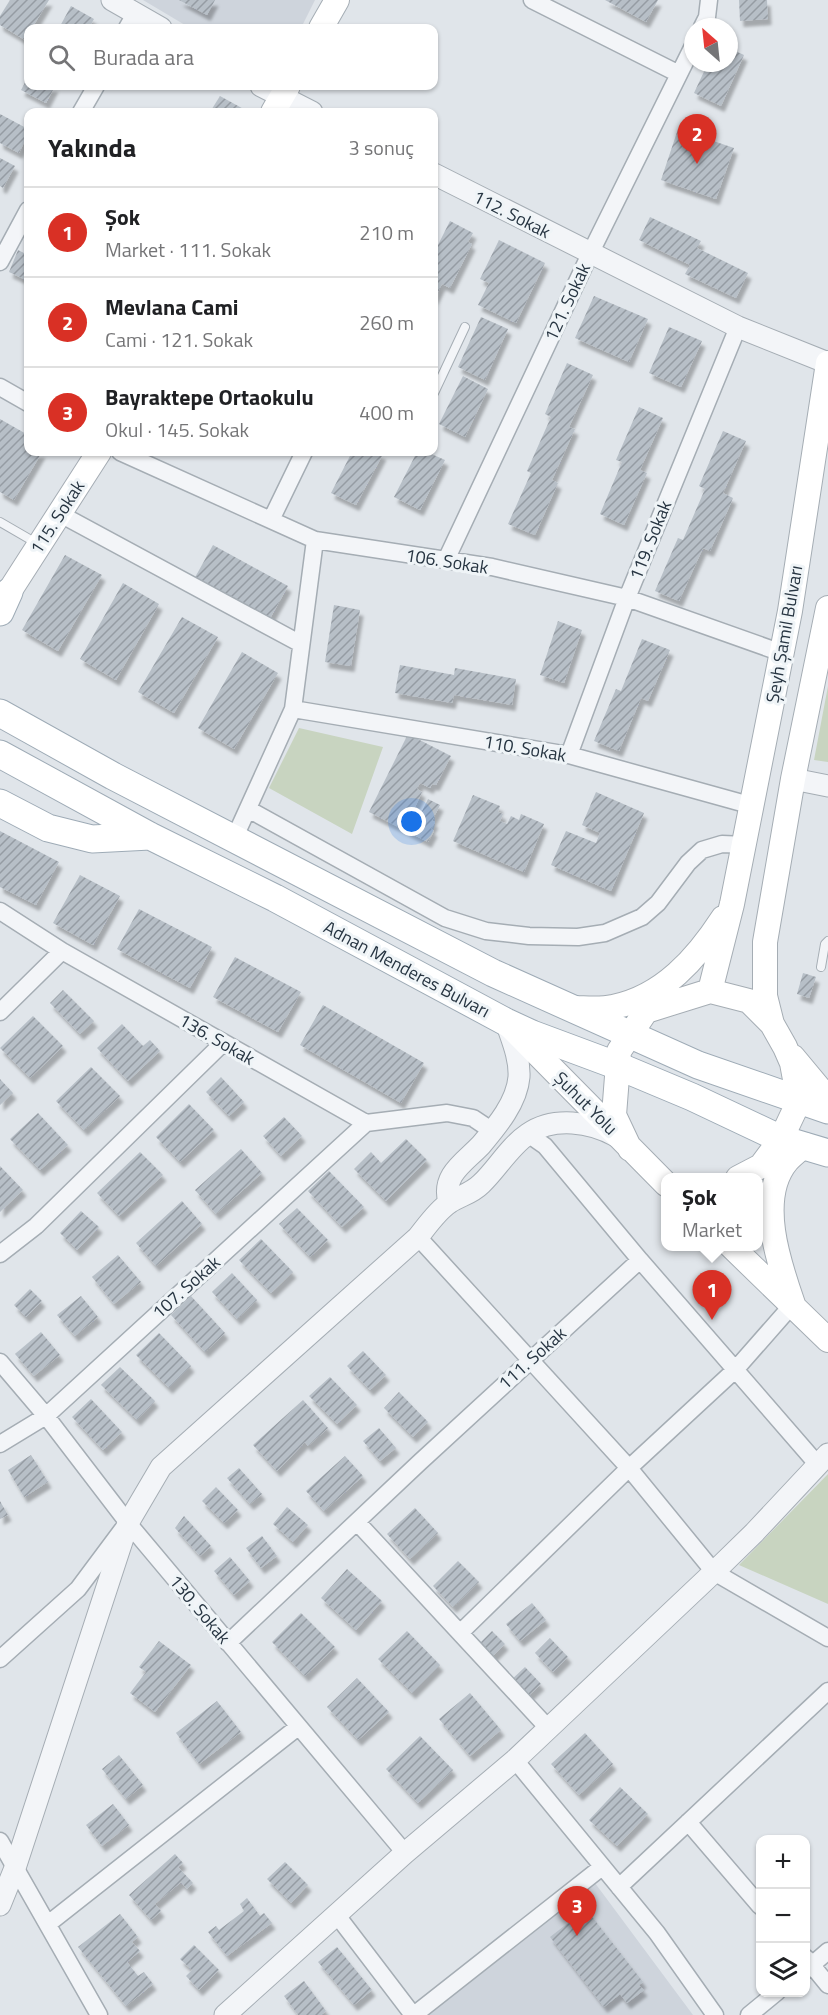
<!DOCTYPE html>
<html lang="tr">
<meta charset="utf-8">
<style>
body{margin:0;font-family:"Titillium Web",sans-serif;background:#f2f2f2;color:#202124}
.controls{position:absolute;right:18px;bottom:18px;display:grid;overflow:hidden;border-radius:12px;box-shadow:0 2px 4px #0004}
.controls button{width:54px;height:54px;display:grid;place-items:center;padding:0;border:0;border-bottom:2px solid #e0e0e0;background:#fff;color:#202124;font:30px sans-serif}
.compass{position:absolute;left:684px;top:18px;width:54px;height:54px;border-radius:50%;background:#fff;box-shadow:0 2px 4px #0004;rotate:333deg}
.you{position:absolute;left:412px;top:822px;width:21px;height:21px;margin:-15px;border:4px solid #fff;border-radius:50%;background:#1a73e8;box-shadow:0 0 0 9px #1a73e833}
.badge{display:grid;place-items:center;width:39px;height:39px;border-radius:50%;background:#d93025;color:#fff;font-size:20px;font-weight:700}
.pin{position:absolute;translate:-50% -50px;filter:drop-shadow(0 2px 3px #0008)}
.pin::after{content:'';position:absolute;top:32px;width:21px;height:18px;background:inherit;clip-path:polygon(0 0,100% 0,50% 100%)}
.popup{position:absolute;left:661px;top:1173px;width:102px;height:78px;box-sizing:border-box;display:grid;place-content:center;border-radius:12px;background:#fff;filter:drop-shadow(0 2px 4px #0005);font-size:20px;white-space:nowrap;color:#757577}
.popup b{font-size:22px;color:#202124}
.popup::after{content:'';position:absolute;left:50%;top:100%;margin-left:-12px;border:12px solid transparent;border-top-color:#fff}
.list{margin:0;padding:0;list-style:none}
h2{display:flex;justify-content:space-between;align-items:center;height:78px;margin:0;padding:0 24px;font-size:26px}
h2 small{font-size:20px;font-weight:400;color:#757577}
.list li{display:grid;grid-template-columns:39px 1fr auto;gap:18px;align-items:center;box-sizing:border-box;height:90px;padding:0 24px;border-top:2px solid #e0e0e0}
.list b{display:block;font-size:22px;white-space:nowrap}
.list p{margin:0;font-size:20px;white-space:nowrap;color:#757577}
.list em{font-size:20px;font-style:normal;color:#757577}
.icon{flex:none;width:33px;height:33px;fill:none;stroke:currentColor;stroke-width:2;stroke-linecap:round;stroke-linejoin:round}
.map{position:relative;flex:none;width:828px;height:2015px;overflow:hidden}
.search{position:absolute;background:#fff;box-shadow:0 2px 4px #0004;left:24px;top:24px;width:414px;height:66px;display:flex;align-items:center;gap:15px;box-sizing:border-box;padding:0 21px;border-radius:12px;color:#757577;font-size:22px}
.panel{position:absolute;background:#fff;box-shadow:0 2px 4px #0004;left:24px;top:108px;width:414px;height:348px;border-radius:12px}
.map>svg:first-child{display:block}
.built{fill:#ced4dc}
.park{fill:#c8d4c0}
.building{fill:url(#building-hatch);filter:url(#shadow)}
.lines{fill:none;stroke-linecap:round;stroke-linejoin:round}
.service-casing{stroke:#a5adb4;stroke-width:10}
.minor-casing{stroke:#a5adb4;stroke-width:19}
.tertiary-casing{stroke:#a5adb4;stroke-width:23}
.secondary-casing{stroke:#a5adb4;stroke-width:26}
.primary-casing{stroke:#9eabb6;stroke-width:29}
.service{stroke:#f3f5f8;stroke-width:8}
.minor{stroke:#f3f5f8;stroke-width:16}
.tertiary{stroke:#f3f5f8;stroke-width:21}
.secondary{stroke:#fff;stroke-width:24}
.primary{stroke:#fff;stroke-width:27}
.labels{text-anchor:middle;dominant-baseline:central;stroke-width:6;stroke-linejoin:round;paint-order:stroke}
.street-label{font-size:18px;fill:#273542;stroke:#eff4f7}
</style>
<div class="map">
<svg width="828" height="2015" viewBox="0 0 828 2015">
<defs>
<pattern id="building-hatch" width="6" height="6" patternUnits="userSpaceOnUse" patternTransform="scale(1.5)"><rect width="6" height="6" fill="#b7bfc7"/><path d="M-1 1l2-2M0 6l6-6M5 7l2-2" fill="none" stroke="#959ca3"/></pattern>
<filter id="shadow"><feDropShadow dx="3.5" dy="6" stdDeviation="1.5" flood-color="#0004"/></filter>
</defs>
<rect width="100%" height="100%" fill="#e0e5ea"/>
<path class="built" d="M143,0H315L301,28H190Z
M592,1879L693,2015H428L425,2011Z"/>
<path class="park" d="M828,686V762L814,760Z
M299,728L383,747L352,834L269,788Z
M828,1474V1604L739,1565Z"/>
<path class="building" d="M10,0H49L32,28H28V34L25,40L0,25V16Z
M179,0H215L207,15Z
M605,0H658L646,22Z
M739,0H767L768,19L740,21Z
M71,6L94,19L89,28H59Z
M729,48L744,55L721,106L694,93L708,63H729Z
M28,77V86H55L46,103L21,90Z
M220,96L249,112H210Z
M0,114L28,129V134L19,153L0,143Z
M678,129L734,148L716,199L661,180Z
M0,158L15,166L3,188L0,186Z
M650,217L701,241L697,248L748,273L736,298L685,274L690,265L639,240Z
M450,221L473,233L468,242L472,244L450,288L442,284L434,300V253Z
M499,240L545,263L516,323L478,305L489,283L480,279Z
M18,250L28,255V281L9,272Z
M594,296L648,319L629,362L575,338Z
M481,317L508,329L485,380L458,367Z
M669,327L702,341L681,387L649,373Z
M567,363L593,375L569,427L575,429L552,480L558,483L535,535L508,524L531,473L527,471L551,417L545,414Z
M463,376L488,389L465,437L439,424Z
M639,407L663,418L640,470L647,473L624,525L600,514L622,462L616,460Z
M0,419L28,435V452H42L14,500L0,492Z
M723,431L746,441L723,493L733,498L710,551L703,548L679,601L655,591L678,538L683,540L705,489L699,486Z
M352,452H377L383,454L356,505L331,493Z
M417,452H427L445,460L420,510L394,497Z
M213,545L288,586L268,622L193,581Z
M65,555L102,575L58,651L22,630Z
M123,583L159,604L116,680L80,659Z
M334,605L360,610L351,666L325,662Z
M182,617L218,637L174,713L138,692Z
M558,621L582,630L564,683L540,675Z
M642,639L670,650L648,701L641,698L619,751L594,741L616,689L621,691Z
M242,652L278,673L234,749L198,728Z
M400,665L454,675L455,668L516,679L512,705L454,695L452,703L395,693Z
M408,734L451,756L436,785L432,784L430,788L420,783L417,789L422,792L415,807L422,811L428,799L440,805L432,821L435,822L431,829L434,831L428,842L369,812Z
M596,792L644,813L611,891L551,865L566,831L596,843L600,833L582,825Z
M473,795L500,806L498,812L503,814L500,821L507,824L511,816L519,820L521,814L544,824L524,872L453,841Z
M0,831L59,862L36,905L0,887Z
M80,875L120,896L93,945L53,923Z
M139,909L212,947L190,988L117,949Z
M235,957L301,992L278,1032L213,997Z
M803,973L816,977L809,998L797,994Z
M63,990L94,1021L80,1034L50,1003Z
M323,1005L424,1063L401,1103L300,1045Z
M33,1016L63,1046L30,1078L0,1048Z
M122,1024L143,1046L150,1040L160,1051L128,1081L97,1048Z
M91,1067L120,1096L84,1130L56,1101Z
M221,1077L244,1102L229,1116L206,1092Z
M0,1079L13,1093L0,1105Z
M189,1104L214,1130L180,1162L156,1137Z
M38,1113L68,1145L40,1170L10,1139Z
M284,1117L302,1136L281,1156L263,1136Z
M406,1139L427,1160L386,1201L354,1169L371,1152L381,1163Z
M241,1149L262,1173L216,1214L195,1190Z
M140,1152L163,1175L119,1216L97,1193Z
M0,1166L23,1190L0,1212Z
M329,1171L364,1207L342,1227L308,1191Z
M182,1201L202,1224L156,1266L136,1243Z
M297,1208L328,1240L310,1257L279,1224Z
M81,1211L99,1227L77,1250L60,1233Z
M261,1239L293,1272L271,1293L239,1260Z
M118,1255L141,1282L114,1304L92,1277Z
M232,1273L257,1300L237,1319L212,1292Z
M30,1289L42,1301L26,1317L14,1305Z
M81,1296L98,1317L75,1336L57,1315Z
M191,1296L225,1333L205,1352L171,1315Z
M41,1332L60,1355L34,1376L15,1354Z
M159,1333L191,1366L169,1388L136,1355Z
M363,1351L386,1375L370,1390L347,1366Z
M120,1367L155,1401L137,1420L101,1385Z
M330,1377L357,1405L337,1424L309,1396Z
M399,1392L428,1422L413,1437L384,1408Z
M91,1399L122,1432L103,1450L72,1417Z
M303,1400L328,1428L308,1446L305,1442L277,1471L253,1445Z
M379,1428L396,1448L380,1461L363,1441Z
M31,1455L48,1482L24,1497L8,1470Z
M345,1456L363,1476L324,1511L306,1491Z
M239,1468L262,1494L250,1504L227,1478Z
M216,1487L238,1510L224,1523L202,1501Z
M0,1501L8,1515L0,1519Z
M287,1507L308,1525L293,1542L273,1524Z
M415,1508L438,1533L410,1559L387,1534Z
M184,1516L211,1546L200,1556L175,1528Z
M262,1536L277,1556L261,1568L246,1548Z
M230,1557L250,1581L234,1595L214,1571Z
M458,1561L479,1582L453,1607L433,1586Z
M347,1569L382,1601L356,1630L321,1598Z
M532,1603L546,1620L520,1641L506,1624Z
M301,1613L335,1647L305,1676L272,1642Z
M407,1631L440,1665L412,1693L378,1659Z
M492,1631L505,1644L488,1661L475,1648Z
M550,1638L568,1657L553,1672L535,1653Z
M159,1641L191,1665L155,1712L130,1693L146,1672L139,1667Z
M525,1667L541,1684L525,1699L509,1682Z
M357,1678L389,1712L358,1740L327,1707Z
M470,1693L501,1730L470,1756L439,1719Z
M217,1701L241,1732L199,1764L176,1733Z
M585,1733L613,1764L579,1795L551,1764Z
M420,1736L453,1770L418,1803L386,1769Z
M119,1755L143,1785L126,1799L102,1769Z
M620,1787L648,1814L617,1846L589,1820Z
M113,1804L129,1825L102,1846L86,1825Z
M175,1854L183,1863L178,1867L193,1883L187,1889L181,1882L155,1904L161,1911L151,1920L129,1895Z
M285,1862L308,1885L291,1903L267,1879Z
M247,1898L260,1916L264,1913L272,1923L227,1956L208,1932L216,1926L219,1930L244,1911L240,1904Z
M586,1909L643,1982L639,1985L644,1990L627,2003L620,1994L604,2007L550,1937Z
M120,1914L138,1937L132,1942L140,1951L127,1962L138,1976L144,1972L153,1984L126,2006L78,1947Z
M194,1945L219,1970L199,1990L186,1976L192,1970L180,1959Z
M337,1947L372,1990L354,2005L318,1962Z
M304,1981L326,2011L321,2015H298L284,1996Z"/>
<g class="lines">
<g class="service-casing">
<path id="service" d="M434,393L465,327
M0,522L38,544
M821,967L825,944L828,941"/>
</g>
<g class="minor-casing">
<path id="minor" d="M532,0L679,74
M702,27L707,17L709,0
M127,28L135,14
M81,112L96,86
M0,262L28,210
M0,387L28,403
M120,452L315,540L492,567L627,598L782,653
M60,514L301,644
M271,520L304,452
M446,560L590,254L693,46
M293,709L569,755L753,806
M569,755L627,598L738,327
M248,809L445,918L486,931L529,936L578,937L605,933L642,917L658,903L688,863L702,850L722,844L745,845
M234,839L293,709L315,540
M0,911L62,951L366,1123L447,1113L473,1118L491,1130
M0,1012L62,951
M535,1139L545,1146L640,1260
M418,1237L629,1468L714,1572L828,1638
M0,1254L36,1226L223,1043
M0,1362L46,1416L128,1523L405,1853
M0,1444L46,1416L366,1123
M357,1522L548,1728
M460,1633L629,1468L735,1370L793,1304
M228,1643L420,1462L640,1260L818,1465
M0,1659L78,1589L122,1530
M515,1760L657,1933L715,2015
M688,1822L760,1906
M0,1841L99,2015
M619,1887L828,1691
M336,1914L413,2015
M48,1924L298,1727
M806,1958L828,1985
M806,1970L828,1951
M414,2015L602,1867
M749,2015L777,1992"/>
</g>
<g class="tertiary-casing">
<path id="tertiary" d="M112,0L161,28
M261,86L312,112
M434,174L738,327L828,363
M793,779L828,786
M449,1202C441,1175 465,1162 481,1145C497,1126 517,1102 519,1077C520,1058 512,1040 506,1022
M0,1905L15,1868L128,1523L161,1467L418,1237C427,1226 437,1211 449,1203C459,1196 471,1194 481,1184C497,1169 509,1147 528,1134C554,1116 591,1122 616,1136
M225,2015L405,1853L515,1760L714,1572L754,1533L828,1454"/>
</g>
<g class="secondary-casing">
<path id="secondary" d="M321,28L337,0
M273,112L288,86
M0,600L9,592L99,452
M710,991L732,904L790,611L828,363
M571,1008C585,1008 600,1010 613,1007C663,997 697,958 723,918
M772,1024L765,996V942L793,779L828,608
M510,1026L666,1184
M793,1057L828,1099
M630,1149L614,1115L619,1051L646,1011L710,991L749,1001L772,1024L785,1047L792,1063L799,1101L781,1139L761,1166L738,1178
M731,1246L828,1340
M793,1304C779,1264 756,1198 787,1161C792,1155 799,1150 805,1145"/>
</g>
<g class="primary-casing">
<path id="primary" d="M0,612L9,592
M0,713L113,776L493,973L698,1065L828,1110
M0,754L150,836L275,898L506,1022L532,1034L618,1066L692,1097L781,1139L828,1153
M0,803L48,828L92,839L150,836"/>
</g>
<use href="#service" class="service"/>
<use href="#minor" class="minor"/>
<use href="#tertiary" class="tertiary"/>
<use href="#secondary" class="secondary"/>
<use href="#primary" class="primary"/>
</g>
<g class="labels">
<g class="street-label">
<text transform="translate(512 214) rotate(27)">112. Sokak</text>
<text transform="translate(567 302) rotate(-65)">121. Sokak</text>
<text transform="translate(57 517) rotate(-57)">115. Sokak</text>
<text transform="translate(650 540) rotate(-68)">119. Sokak</text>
<text transform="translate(447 561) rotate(9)">106. Sokak</text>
<text transform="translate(784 634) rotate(-80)">Şeyh Şamil Bulvarı</text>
<text transform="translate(525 748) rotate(10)">110. Sokak</text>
<text transform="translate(407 969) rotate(28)">Adnan Menderes Bulvarı</text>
<text transform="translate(217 1039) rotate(30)">136. Sokak</text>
<text transform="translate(586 1103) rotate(45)">Şuhut Yolu</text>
<text transform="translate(186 1287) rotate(-42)">107. Sokak</text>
<text transform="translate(532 1358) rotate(-42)">111. Sokak</text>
<text transform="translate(200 1609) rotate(50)">130. Sokak</text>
</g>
</g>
</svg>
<div class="controls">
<button>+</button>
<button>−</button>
<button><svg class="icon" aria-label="layers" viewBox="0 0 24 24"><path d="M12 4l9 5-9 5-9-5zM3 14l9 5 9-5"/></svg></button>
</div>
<svg class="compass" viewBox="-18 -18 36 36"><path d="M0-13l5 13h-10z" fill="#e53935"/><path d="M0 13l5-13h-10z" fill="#757577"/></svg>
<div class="you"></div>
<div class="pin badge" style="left:712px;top:1320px">1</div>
<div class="popup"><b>Şok</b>Market</div>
<div class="pin badge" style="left:697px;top:164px">2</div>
<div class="pin badge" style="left:577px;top:1936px">3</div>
<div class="search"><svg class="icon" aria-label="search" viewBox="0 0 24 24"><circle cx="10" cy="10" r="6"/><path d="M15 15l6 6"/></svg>Burada ara</div>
<section class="panel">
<h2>Yakında<small>3 sonuç</small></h2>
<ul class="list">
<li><span class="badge">1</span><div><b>Şok</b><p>Market · 111. Sokak</p></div><em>210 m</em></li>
<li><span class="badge">2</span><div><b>Mevlana Cami</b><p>Cami · 121. Sokak</p></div><em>260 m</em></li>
<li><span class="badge">3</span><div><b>Bayraktepe Ortaokulu</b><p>Okul · 145. Sokak</p></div><em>400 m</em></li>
</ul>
</section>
</div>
